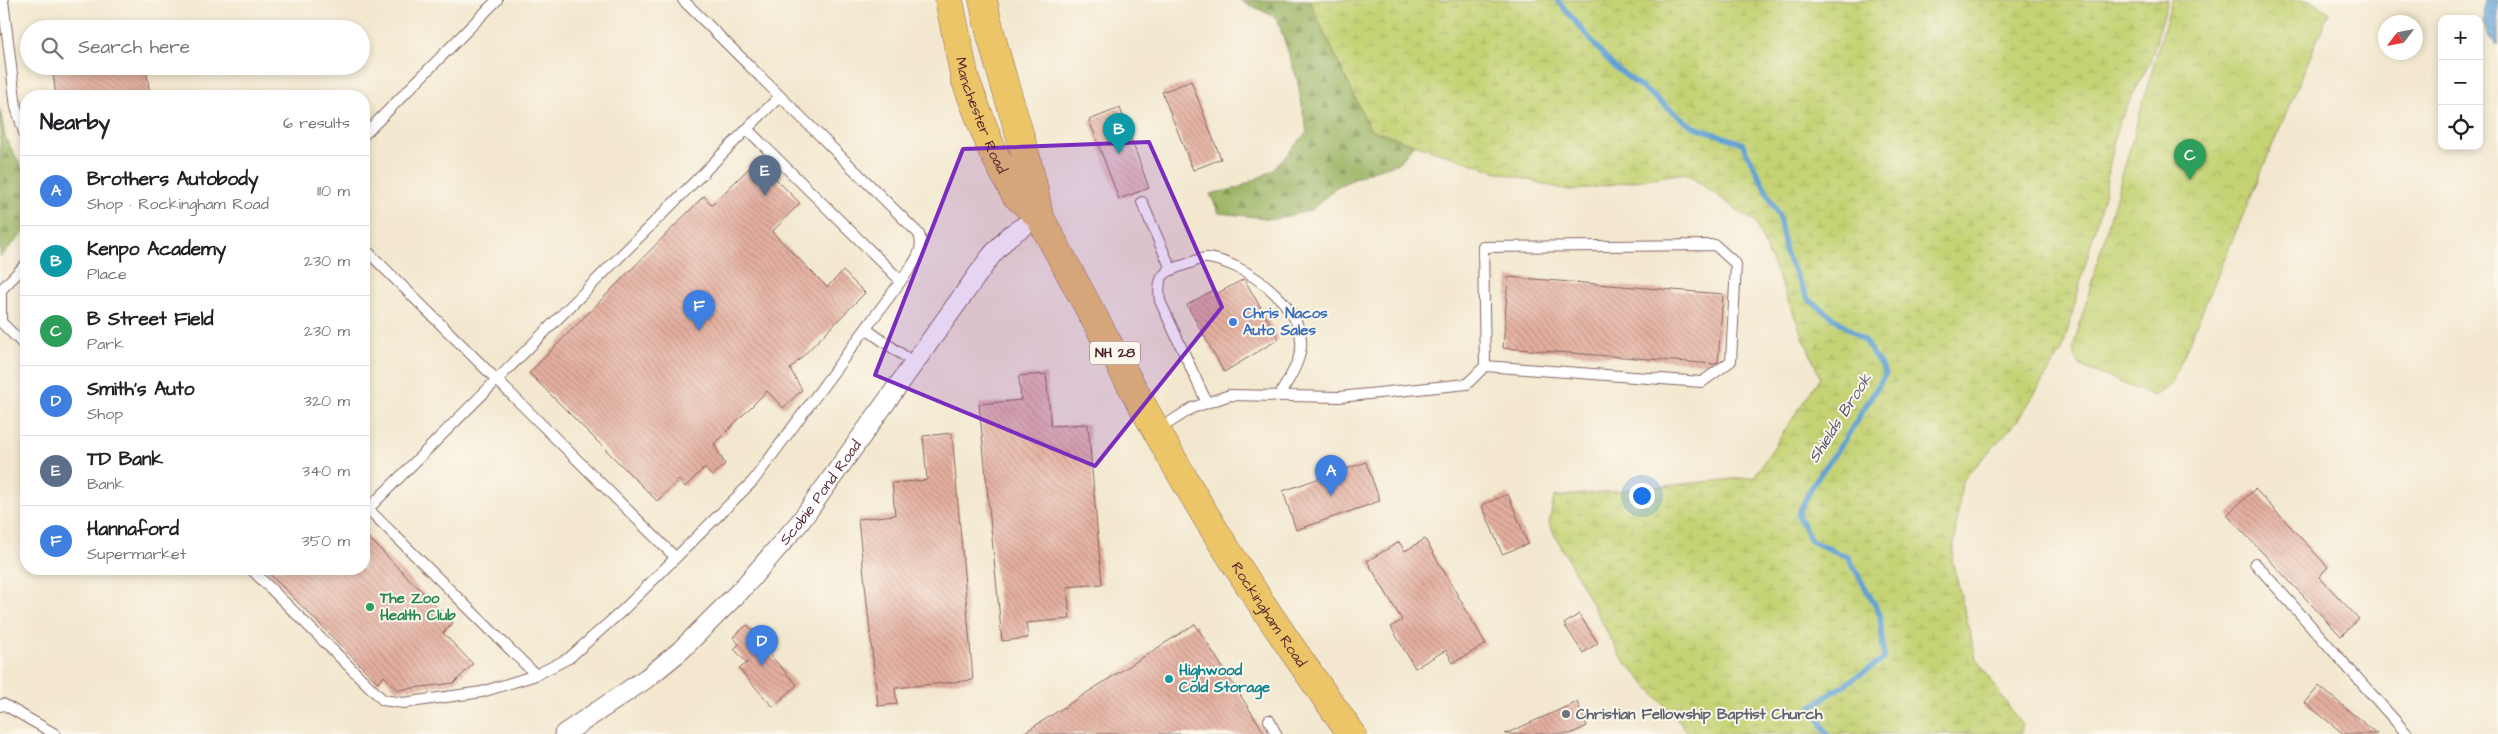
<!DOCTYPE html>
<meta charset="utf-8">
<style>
body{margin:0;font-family:"Architects Daughter",sans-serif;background:#f2f2f2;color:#202124}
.controls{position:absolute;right:15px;top:15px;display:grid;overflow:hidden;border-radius:10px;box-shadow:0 2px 8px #0003}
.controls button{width:45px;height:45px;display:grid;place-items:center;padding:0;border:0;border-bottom:1px solid #e0e0e0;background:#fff;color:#202124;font:25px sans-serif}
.compass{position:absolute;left:2378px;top:15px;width:45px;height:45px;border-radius:50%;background:#fff;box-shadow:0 2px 8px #0003;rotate:238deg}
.you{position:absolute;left:1641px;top:495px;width:18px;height:18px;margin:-12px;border:4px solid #fff;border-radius:50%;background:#1a73e8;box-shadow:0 0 0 8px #1a73e833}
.badge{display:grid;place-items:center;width:32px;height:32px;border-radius:50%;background:#b5179e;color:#fff;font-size:16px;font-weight:700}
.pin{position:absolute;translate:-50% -41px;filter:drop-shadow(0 1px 2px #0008)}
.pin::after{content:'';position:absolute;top:26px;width:18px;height:15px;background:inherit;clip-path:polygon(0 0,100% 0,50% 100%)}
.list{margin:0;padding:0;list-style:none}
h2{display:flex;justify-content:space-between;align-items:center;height:65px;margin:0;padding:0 20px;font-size:21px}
h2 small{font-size:16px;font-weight:400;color:#757577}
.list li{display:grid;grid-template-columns:32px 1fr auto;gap:15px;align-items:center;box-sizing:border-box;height:70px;padding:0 20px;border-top:1px solid #e0e0e0}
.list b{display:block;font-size:19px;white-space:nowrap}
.list p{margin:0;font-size:16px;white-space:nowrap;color:#757577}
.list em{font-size:16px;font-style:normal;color:#757577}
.icon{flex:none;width:28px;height:28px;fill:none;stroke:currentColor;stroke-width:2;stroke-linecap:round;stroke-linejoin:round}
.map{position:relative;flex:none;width:2498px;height:734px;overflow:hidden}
.search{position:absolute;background:#fff;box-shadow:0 2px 8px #0003;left:20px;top:20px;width:350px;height:55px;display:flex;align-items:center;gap:12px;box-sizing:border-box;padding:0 18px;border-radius:28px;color:#757577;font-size:19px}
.panel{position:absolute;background:#fff;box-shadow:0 2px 8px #0003;left:20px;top:90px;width:350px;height:485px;border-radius:20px}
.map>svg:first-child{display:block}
.forest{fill:url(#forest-firs);stroke:#736a48}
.wetland{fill:url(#wetland-marsh);stroke:#887950}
.park{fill:url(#park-crowns);stroke:#887950}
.water{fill:url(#water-ripples);stroke:#56607f}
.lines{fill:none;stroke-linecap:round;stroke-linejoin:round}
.stream{stroke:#61a1d3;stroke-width:5.5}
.building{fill:url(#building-back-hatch)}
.service-casing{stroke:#856564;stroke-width:12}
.minor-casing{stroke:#856564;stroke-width:21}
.primary-casing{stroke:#856564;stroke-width:29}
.service{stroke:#fff;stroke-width:10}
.minor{stroke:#fff;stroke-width:19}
.primary{stroke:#edc569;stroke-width:28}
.marked{fill:#7b2cbf;fill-opacity:0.2;stroke:#7b2cbf;stroke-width:4;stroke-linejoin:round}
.shop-dot{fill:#3f7fe0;stroke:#fbf7ec;stroke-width:2}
.leisure-dot{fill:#2e9e5b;stroke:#fbf7ec;stroke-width:2}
.culture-dot{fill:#0f9aa8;stroke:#fbf7ec;stroke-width:2}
.worship-dot{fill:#6b7280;stroke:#fbf7ec;stroke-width:2}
.labels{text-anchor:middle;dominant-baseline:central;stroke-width:4;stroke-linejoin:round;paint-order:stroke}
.shield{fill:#fbf7ec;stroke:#7f6065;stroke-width:1}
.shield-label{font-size:14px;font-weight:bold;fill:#4a1f2b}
.street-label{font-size:15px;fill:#4a1f2b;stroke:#fbf7ec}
.shop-label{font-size:15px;font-weight:bold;fill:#366cbe;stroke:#fbf7ec;text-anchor:start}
.leisure-label{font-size:15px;font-weight:bold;fill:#27864d;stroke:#fbf7ec;text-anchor:start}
.culture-label{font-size:15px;font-weight:bold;fill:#0d838f;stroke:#fbf7ec;text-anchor:start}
.worship-label{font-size:15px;font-weight:bold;fill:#5b616d;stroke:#fbf7ec;text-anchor:start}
.water-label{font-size:16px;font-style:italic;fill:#53536e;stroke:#fbf7ec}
</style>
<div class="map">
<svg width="2498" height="734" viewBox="0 0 2498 734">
<defs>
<pattern id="forest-firs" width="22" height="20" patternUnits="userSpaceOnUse" patternTransform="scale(1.25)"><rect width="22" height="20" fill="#9cb566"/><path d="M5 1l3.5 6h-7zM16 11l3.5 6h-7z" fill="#819354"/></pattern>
<pattern id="wetland-marsh" width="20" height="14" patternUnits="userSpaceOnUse" patternTransform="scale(1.25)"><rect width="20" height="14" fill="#c5d375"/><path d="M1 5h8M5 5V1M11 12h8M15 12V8" fill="none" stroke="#abb565"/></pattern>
<pattern id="park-crowns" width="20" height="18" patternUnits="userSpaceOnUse" patternTransform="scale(1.25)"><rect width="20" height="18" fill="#c5d375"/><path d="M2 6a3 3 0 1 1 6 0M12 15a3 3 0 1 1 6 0" fill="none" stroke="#abb565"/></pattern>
<pattern id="water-ripples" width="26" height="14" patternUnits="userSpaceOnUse" patternTransform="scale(1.25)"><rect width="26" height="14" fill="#61a1d3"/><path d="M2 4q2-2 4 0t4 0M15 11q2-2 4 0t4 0" fill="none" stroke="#5283ab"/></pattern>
<pattern id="building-back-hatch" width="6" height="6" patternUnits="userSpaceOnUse" patternTransform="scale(1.25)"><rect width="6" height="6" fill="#e4af9f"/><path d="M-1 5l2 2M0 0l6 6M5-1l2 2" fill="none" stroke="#bb8e82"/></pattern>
</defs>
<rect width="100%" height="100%" fill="#fbf7ec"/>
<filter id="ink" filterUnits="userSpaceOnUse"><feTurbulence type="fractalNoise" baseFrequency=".02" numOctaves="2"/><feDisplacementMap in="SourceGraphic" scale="10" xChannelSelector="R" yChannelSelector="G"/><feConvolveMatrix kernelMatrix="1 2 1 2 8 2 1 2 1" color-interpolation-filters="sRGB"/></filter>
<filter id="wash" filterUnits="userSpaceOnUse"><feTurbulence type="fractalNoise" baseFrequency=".0096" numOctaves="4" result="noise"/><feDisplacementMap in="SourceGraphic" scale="20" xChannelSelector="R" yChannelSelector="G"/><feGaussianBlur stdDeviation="1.12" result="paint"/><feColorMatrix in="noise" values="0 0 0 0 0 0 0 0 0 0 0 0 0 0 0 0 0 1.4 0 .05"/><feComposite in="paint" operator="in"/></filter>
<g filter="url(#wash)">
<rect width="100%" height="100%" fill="#f3e8cf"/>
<path class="forest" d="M1240,0H1309L1370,129L1414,144L1398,163L1372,171L1336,187L1312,210L1274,219L1219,213L1210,194L1238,188L1272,171L1307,132L1297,79L1277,18Z
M0,109L5,137L26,175V231L0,257Z"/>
<path class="wetland" d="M1309,0H2168L2151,59L2117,127L2104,195L2062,351L2018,420L1962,481L1952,560L1976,658L2022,726V734H1690L1620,656L1549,524L1554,497L1754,477L1820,377L1755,222L1685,173L1570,191L1491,170L1370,129Z"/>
<path class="park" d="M2172,0H2311L2329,12L2171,385L2154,396L2078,365L2073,348Z"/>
<path class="water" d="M2485,0H2498V45C2481,35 2482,16 2485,0Z"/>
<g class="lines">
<path class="stream" d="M1557,0L1612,65L1692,126L1742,143L1779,216L1786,255L1808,299L1863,339L1886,373L1846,438L1813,484L1798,515L1811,541L1848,557L1880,614L1884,659L1812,706L1827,734"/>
</g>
<g id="blocks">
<path class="building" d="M52,66H146L150,96H56Z
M1191,81L1221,159L1193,170L1162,92Z
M1120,108L1149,188L1119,199L1089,120Z
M757,160L800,203L772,232L827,287L843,271L865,293L790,369L802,390L783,408L767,391L714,444L725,464L712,476L704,468L685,487L679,480L657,501L529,373L704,196L712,205Z
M1508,277L1723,294L1718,362L1715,364L1503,348Z
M1244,279L1279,339L1224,372L1187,305L1214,290L1216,294Z
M1046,374L1051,426L1088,424L1102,584L1067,587L1070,619L1026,623L1028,638L1002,641L979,404L1021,400L1019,376Z
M952,433L973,680L895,688L897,704L878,706L858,519L895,515L892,483L927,480L923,436Z
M1366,462L1380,501L1296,530L1283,491Z
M2255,489L2328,567L2319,577L2359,619L2341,636L2227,515Z
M1508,494L1528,544L1502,554L1482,505Z
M364,533L453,623L443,633L473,664L454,683L397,690L384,676L378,683L265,569H364Z
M1425,539L1486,644L1453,663L1446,650L1415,668L1391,627L1402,620L1367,561L1399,542L1405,551Z
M1579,614L1598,643L1583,653L1564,624Z
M1195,624L1265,734H1022Z
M747,625L764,644L762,646L797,685L773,707L739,669L747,663L734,649L739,644L733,637Z
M2319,686L2377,734H2344L2305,703Z
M1577,702L1587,726L1570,734H1505Z"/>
</g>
</g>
<g filter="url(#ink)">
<use href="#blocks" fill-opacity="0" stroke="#856564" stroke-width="1"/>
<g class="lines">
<g class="service-casing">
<path id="service" d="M3,0L16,107L26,139
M747,129L901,281
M364,135L497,0
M1142,202L1171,269
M364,248L675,557
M26,264L1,290V322L26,347
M866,329L914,363
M1207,403L1160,301C1156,273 1165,271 1190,263C1195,261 1203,257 1208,258C1245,263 1305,306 1301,347C1299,365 1288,380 1279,396
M1158,430L1192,408L1230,395L1339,397L1467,384L1485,366L1702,382L1731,361L1736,264L1715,245L1483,247L1485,366
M364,505L536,675
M368,509L780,96
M2255,563L2407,734
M251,569L383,700L403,703L482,692L536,675L569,658L622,611L753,481L901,281C911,266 926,252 919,234L683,0
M0,706L3,704L55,734
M1269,720L1276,734"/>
</g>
<g class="minor-casing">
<g id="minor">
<path id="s1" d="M564,734L647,678L680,651L742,589L800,522L991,256L1009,236L1039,216"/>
</g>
</g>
<g class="primary-casing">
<g id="primary">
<path id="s2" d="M949,0L965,79L992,150L1015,194L1039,216C1089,308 1138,401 1191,491C1240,575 1295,655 1352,734"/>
<path d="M983,0C997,74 1027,142 1039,216"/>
</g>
</g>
<use href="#service" class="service"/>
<use href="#minor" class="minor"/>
<use href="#primary" class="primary"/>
</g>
</g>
<path class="marked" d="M1149,142L1222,307L1095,466L875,375L963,149Z"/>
<circle class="shop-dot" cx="1233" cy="322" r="5"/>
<circle class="leisure-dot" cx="370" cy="607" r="5"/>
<circle class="culture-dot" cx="1169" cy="679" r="5"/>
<circle class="worship-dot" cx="1566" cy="714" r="5"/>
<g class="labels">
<rect class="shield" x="1090" y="341.5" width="50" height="23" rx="4"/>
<g class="shield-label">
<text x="1115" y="353">NH 28</text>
</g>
<g class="street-label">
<text stroke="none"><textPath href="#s2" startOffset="120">Manchester Road</textPath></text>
<text stroke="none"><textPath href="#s1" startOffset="355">Scobie Pond Road</textPath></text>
<text stroke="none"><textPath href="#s2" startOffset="699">Rockingham Road</textPath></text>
</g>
<g class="shop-label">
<text x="1243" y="313">Chris Nacos<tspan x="1243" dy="17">Auto Sales</tspan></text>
</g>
<g class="leisure-label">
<text x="380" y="598">The Zoo<tspan x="380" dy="17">Health Club</tspan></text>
</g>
<g class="culture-label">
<text x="1179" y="670">Highwood<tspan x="1179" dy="17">Cold Storage</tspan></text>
</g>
<g class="worship-label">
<text x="1576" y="714">Christian Fellowship Baptist Church</text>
</g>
<g class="water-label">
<text transform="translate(1840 418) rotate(-57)">Shields Brook</text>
</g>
</g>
</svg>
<div class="controls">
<button>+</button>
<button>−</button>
<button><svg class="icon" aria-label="locate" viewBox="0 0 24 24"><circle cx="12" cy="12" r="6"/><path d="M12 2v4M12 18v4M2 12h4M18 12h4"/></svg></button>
</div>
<svg class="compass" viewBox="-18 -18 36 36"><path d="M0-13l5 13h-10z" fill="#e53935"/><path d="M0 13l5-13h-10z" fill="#757577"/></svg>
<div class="you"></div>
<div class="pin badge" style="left:1331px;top:496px;background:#3f7fe0">A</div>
<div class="pin badge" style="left:1119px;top:154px;background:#0f9aa8">B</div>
<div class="pin badge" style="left:2190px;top:180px;background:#2e9e5b">C</div>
<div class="pin badge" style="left:762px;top:666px;background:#3f7fe0">D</div>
<div class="pin badge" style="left:765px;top:196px;background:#5c6f8a">E</div>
<div class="pin badge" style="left:699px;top:331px;background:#3f7fe0">F</div>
<div class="search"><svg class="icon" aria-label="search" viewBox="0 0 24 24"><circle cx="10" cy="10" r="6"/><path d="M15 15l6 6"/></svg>Search here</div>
<section class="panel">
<h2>Nearby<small>6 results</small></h2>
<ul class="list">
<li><span class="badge" style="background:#3f7fe0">A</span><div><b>Brothers Autobody</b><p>Shop · Rockingham Road</p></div><em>110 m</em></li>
<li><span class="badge" style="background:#0f9aa8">B</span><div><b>Kenpo Academy</b><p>Place</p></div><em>230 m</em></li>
<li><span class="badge" style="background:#2e9e5b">C</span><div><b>B Street Field</b><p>Park</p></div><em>230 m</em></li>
<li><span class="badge" style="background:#3f7fe0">D</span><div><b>Smith's Auto</b><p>Shop</p></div><em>320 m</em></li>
<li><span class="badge" style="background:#5c6f8a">E</span><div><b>TD Bank</b><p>Bank</p></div><em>340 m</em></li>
<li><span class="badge" style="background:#3f7fe0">F</span><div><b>Hannaford</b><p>Supermarket</p></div><em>350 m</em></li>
</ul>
</section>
</div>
